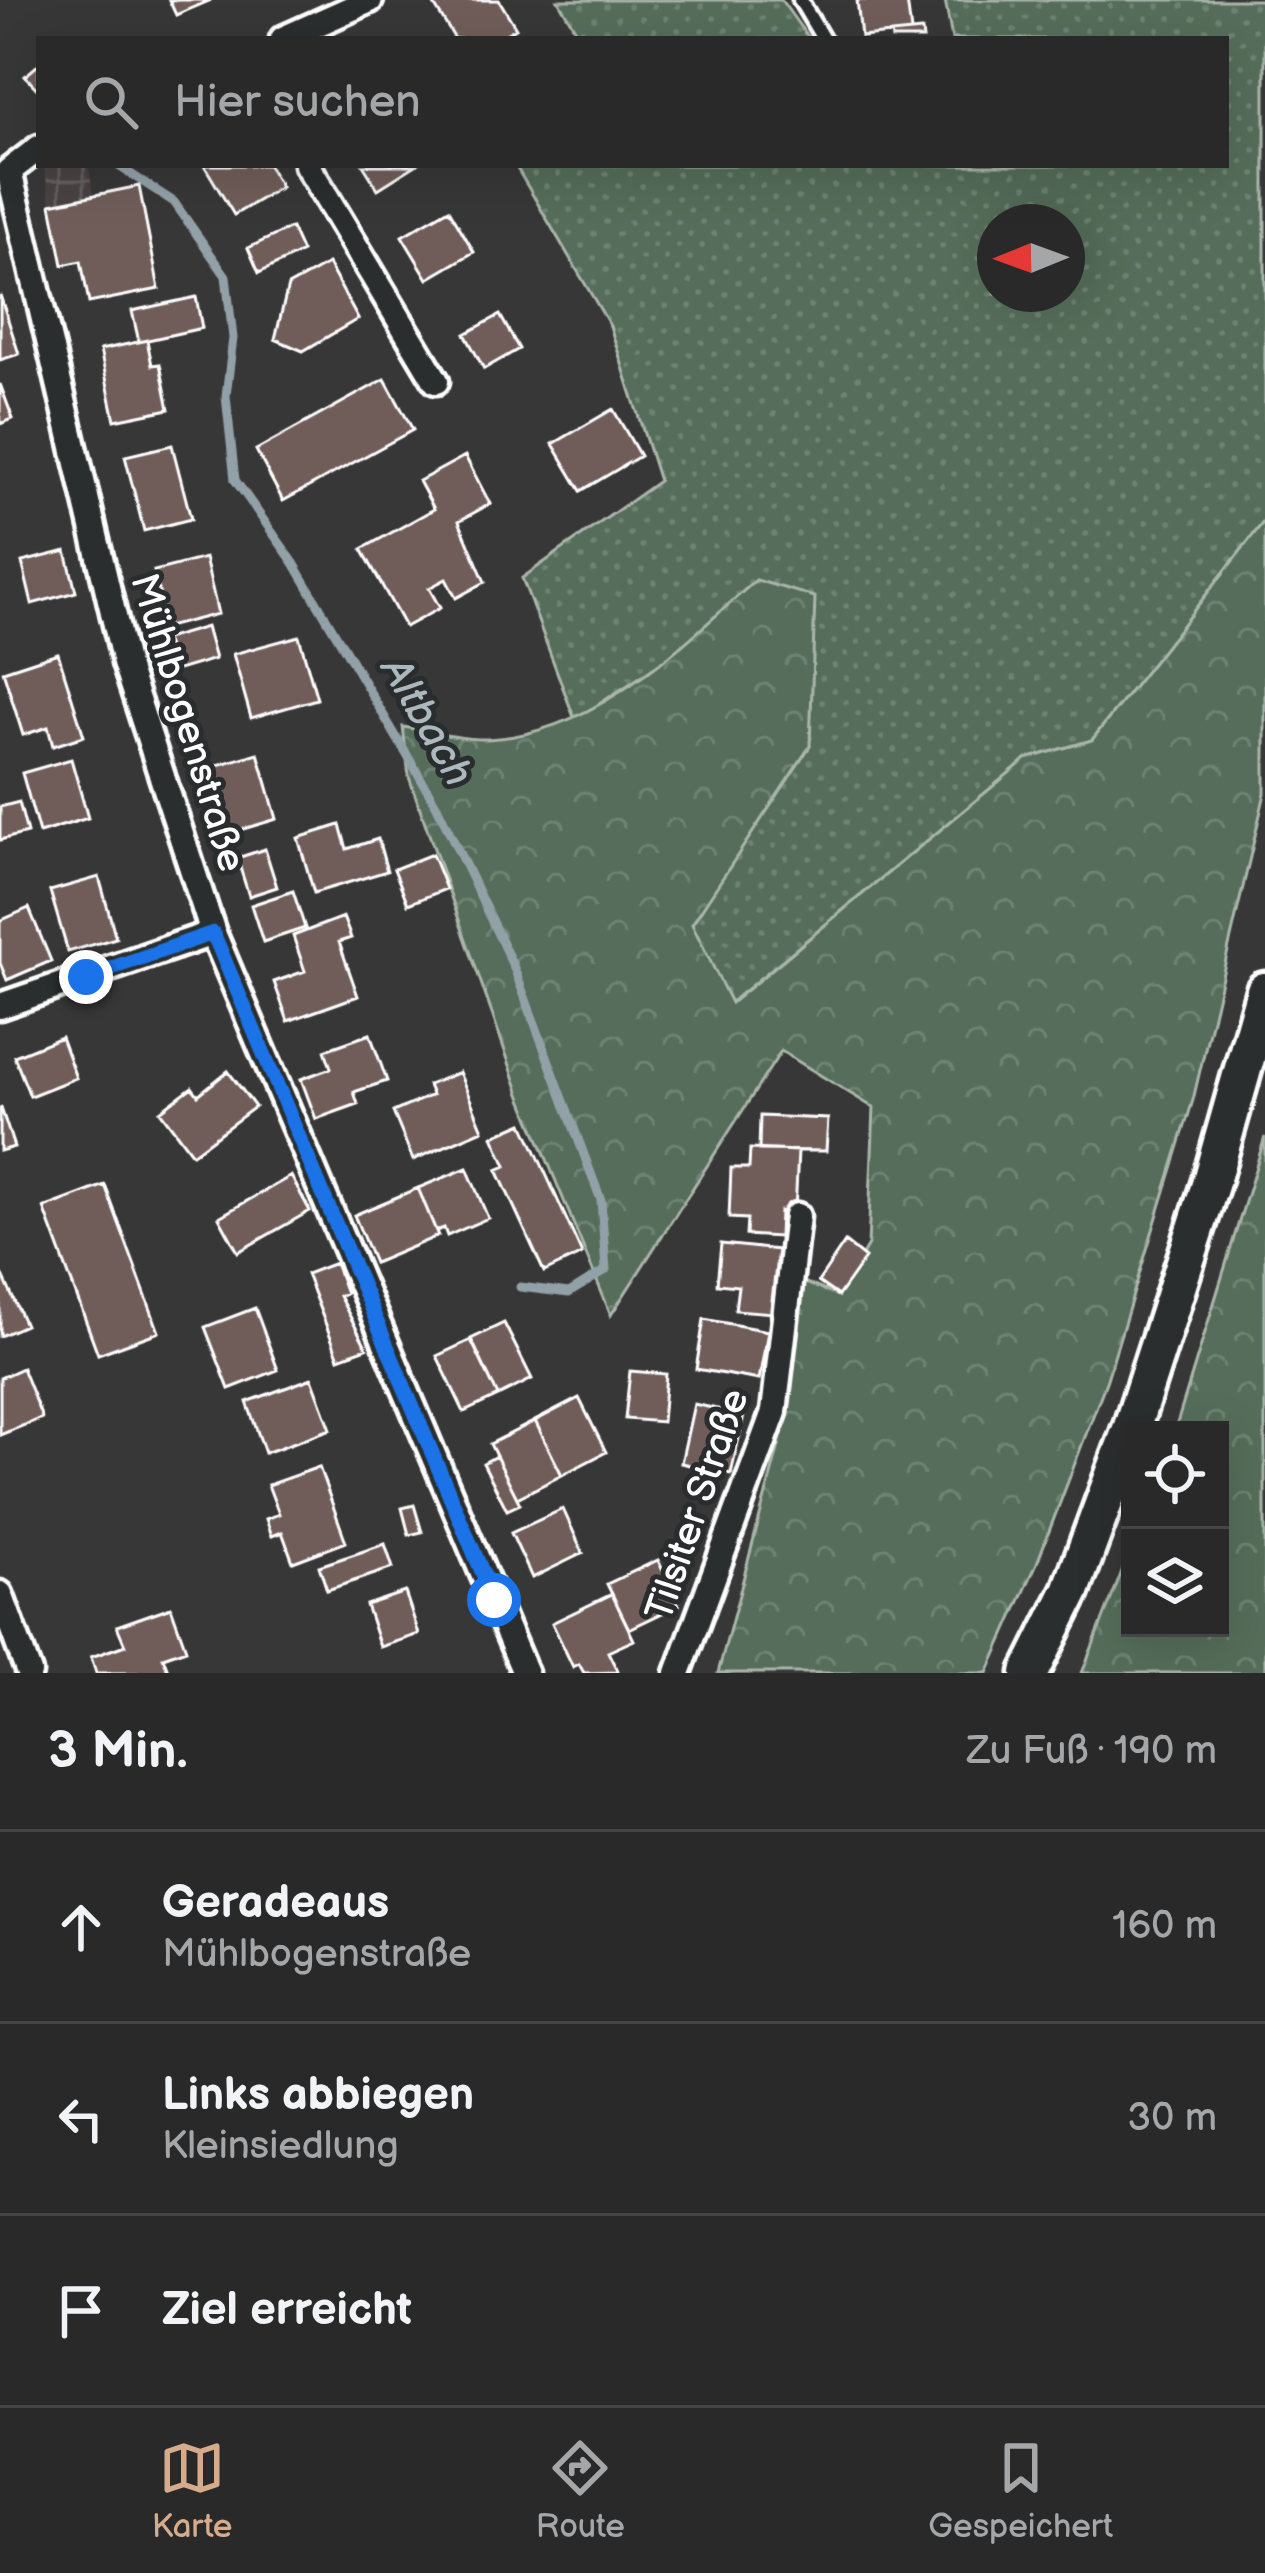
<!DOCTYPE html>
<html lang="de">
<meta charset="utf-8">
<style>
body{margin:0;font-family:"Balsamiq Sans",sans-serif;background:#363535;color:#f1f3f6}
.controls{position:absolute;right:36px;bottom:36px;display:grid;overflow:hidden;border-radius:0px;box-shadow:0 12px 48px #0002}
.controls button{width:108px;height:108px;display:grid;place-items:center;padding:0;border:0;border-bottom:3px solid #464546;background:#2a2929;color:#f1f3f6;font:60px sans-serif}
.compass{position:absolute;left:977px;top:204px;width:108px;height:108px;border-radius:50%;background:#2a2929;box-shadow:0 12px 48px #0002;rotate:269deg}
.stop{position:absolute;width:36px;height:36px;margin:-27px;border:9px solid #1a73e8;border-radius:50%;background:#fff}
.stop.end{background:#1a73e8;border-color:#fff;box-shadow:0 3px 12px #0008}
.list{margin:0;padding:0;list-style:none}
h2{display:flex;justify-content:space-between;align-items:center;height:156px;margin:0;padding:0 48px;font-size:51px}
h2 small{font-size:39px;font-weight:400;color:#a5a6a8}
.list li{display:grid;grid-template-columns:78px 1fr auto;gap:36px;align-items:center;box-sizing:border-box;height:192px;padding:0 48px;border-top:3px solid #464546}
.list b{display:block;font-size:45px;white-space:nowrap}
.list p{margin:0;font-size:39px;white-space:nowrap;color:#a5a6a8}
.list em{font-size:39px;font-style:normal;color:#a5a6a8}
.icon{flex:none;width:66px;height:66px;fill:none;stroke:currentColor;stroke-width:2;stroke-linecap:round;stroke-linejoin:round}
.map{position:relative;flex:none;width:1265px;height:1673px;overflow:hidden}
.search{position:absolute;background:#2a2929;box-shadow:0 12px 48px #0002;left:36px;right:36px;top:36px;height:132px;display:flex;align-items:center;gap:30px;box-sizing:border-box;padding:0 42px;border-radius:0px;color:#a5a6a8;font-size:45px}
.sheet{height:732px;background:#2a2929}
nav{display:flex;justify-content:space-around;align-items:center;box-sizing:border-box;height:168px;border-top:3px solid #464546;background:#2a2929;font-size:33px;color:#a5a6a8}
nav a{display:grid;justify-items:center;gap:6px}
nav .on{color:#d6ab8b}
.map>svg:first-child{display:block}
.industrial{fill:url(#industrial-grid)}
.grass{fill:url(#grass-dots);stroke:#aab6ac;stroke-width:3;fill-rule:evenodd}
.forest{fill:url(#forest-crowns);stroke:#aab6ac;stroke-width:3}
.lines{fill:none;stroke-linecap:round;stroke-linejoin:round}
.stream{stroke:#92a1a8;stroke-width:9}
.building{fill:#705d5a;stroke:#fff;stroke-width:3}
.lane-casing{stroke:#fff;stroke-width:21}
.street-casing{stroke:#fff;stroke-width:33}
.secondary-casing{stroke:#fff;stroke-width:45}
.lane{stroke:#2a2d2e;stroke-width:12}
.street{stroke:#2a2d2e;stroke-width:24}
.secondary{stroke:#2a2d2e;stroke-width:36}
.route{stroke:#1a73e8;stroke-width:15}
.labels{text-anchor:middle;dominant-baseline:central;stroke-width:10;stroke-linejoin:round;paint-order:stroke}
.street-label{font-size:39px;fill:#fff;stroke:#2a2d2e}
.water-label{font-size:42px;font-style:italic;fill:#adb8be;stroke:#2a2d2e}
</style>
<div class="map">
<svg width="1265" height="1673" viewBox="0 0 1265 1673">
<defs>
<pattern id="industrial-grid" width="8" height="8" patternUnits="userSpaceOnUse" patternTransform="scale(3)"><rect width="8" height="8" fill="#494242"/><path d="M0 4h8M4 0v8" fill="none" stroke="#645e5e"/></pattern>
<pattern id="grass-dots" width="8" height="8" patternUnits="userSpaceOnUse" patternTransform="scale(3)"><rect width="8" height="8" fill="#556d5a"/><path d="M2 2h.1M6 6h.1" fill="none" stroke="#6e8373" stroke-width="1.8" stroke-linecap="round"/></pattern>
<pattern id="forest-crowns" width="20" height="18" patternUnits="userSpaceOnUse" patternTransform="scale(3)"><rect width="20" height="18" fill="#556d5a"/><path d="M2 6a3 3 0 1 1 6 0M12 15a3 3 0 1 1 6 0" fill="none" stroke="#6e8373"/></pattern>
</defs>
<rect width="100%" height="100%" fill="#383737"/>
<filter id="ink" filterUnits="userSpaceOnUse"><feTurbulence type="fractalNoise" baseFrequency=".00833" numOctaves="2"/><feDisplacementMap in="SourceGraphic" scale="24" xChannelSelector="R" yChannelSelector="G"/><feConvolveMatrix kernelMatrix="1 2 1 2 8 2 1 2 1" color-interpolation-filters="sRGB"/></filter>
<g filter="url(#ink)">
<path class="industrial" d="M88,165L94,195L51,204L44,167Z"/>
<path class="grass" d="M558,0H781L809,39H581Z
M945,0H1265V520L1092,740L1026,759L730,1003L691,924L810,746L661,663L575,720L522,578L659,481L610,326L515,165H1226V39H952ZM995,222H1067V294H995Z"/>
<path class="forest" d="M1265,520V793L1193,1100L1107,1379L1037,1563L988,1673H718L788,1412L801,1281L838,1296L868,1245L874,1108L781,1051L611,1315L520,1094L409,777L403,727C430,731 461,740 487,739C596,734 679,647 756,580L815,597L810,746L692,924L731,1003L1026,759L1092,740Z
M1265,1137V1673H1082L1130,1551V1628H1220V1430H1175Z"/>
<g class="lines">
<path class="stream" d="M117,165L174,202L226,276L233,338L226,396L235,480L294,563L437,806L514,968L601,1200L606,1270L569,1293L520,1287"/>
</g>
<path class="building" d="M169,0H211L176,15Z
M431,0H499L516,28L497,39H455Z
M857,0H907L911,32L861,37Z
M922,31L923,39H892L891,34Z
M39,64V91L25,76Z
M204,165H268L281,187L234,215Z
M363,165H416L378,189Z
M139,186L159,289L89,303L81,261L63,265L51,204Z
M449,209L474,252L428,279L402,236Z
M291,228L302,252L259,273L248,248Z
M328,264L358,319L303,351L275,339L288,286Z
M0,295L19,354L0,360Z
M196,297L202,328L139,342L132,311Z
M500,315L519,349L484,369L465,334Z
M147,340L152,365L160,364L169,409L115,420L100,350Z
M385,379L413,430L283,501L256,450Z
M0,384L13,419L0,424Z
M613,409L640,456L581,491L553,444Z
M172,445L191,519L144,531L125,456Z
M465,456L490,504L459,521L485,582L456,598L446,579L429,588L440,608L405,627L362,549L434,509L419,481Z
M66,551L76,592L32,604L22,562Z
M205,558L218,614L167,627L154,571Z
M206,627L215,659L175,671L165,639Z
M299,636L317,699L251,718L233,654Z
M58,653L84,736L53,746L48,727L23,735L3,671Z
M258,753L277,819L230,833L211,767Z
M71,759L88,818L39,833L22,773Z
M19,802L27,833L0,840V807Z
M340,825L347,849L378,839L387,871L314,893L298,838Z
M265,849L277,887L249,896L237,858Z
M432,854L446,889L408,904L394,869Z
M99,877L116,938L68,952L50,891Z
M293,891L305,928L263,942L251,905Z
M29,908L51,961L7,980L0,963V921Z
M343,917L351,938L339,942L358,996L288,1021L274,982L305,971L293,936Z
M370,1034L387,1081L354,1092L358,1104L316,1119L301,1079L331,1068L325,1050Z
M61,1037L76,1078L30,1096L14,1056Z
M228,1071L255,1107L192,1154L160,1111L192,1087L198,1095Z
M459,1072L483,1130L413,1160L393,1112L432,1095L428,1085Z
M1,1108L14,1147L0,1151V1109Z
M760,1116L828,1119L826,1151L759,1150Z
M523,1123L582,1254L544,1272L497,1170L506,1166L493,1136Z
M750,1149L798,1151L795,1212L780,1211L779,1237L746,1235L747,1219L729,1218L731,1168H749Z
M467,1168L488,1218L447,1236L444,1228L436,1231L418,1188Z
M291,1176L310,1211L238,1252L219,1217Z
M105,1185L159,1332L98,1354L44,1208Z
M418,1188L438,1236L374,1263L354,1215Z
M845,1242L865,1258L838,1296L818,1282Z
M721,1244L779,1250L773,1313L735,1310L738,1286L717,1284Z
M335,1263L346,1293L339,1296L367,1348L339,1358L306,1274Z
M0,1269L25,1325L0,1336Z
M255,1308L278,1370L229,1389L205,1327Z
M704,1319L768,1331L759,1380L696,1369Z
M504,1323L532,1379L498,1396L471,1339Z
M471,1340L498,1396L464,1412L437,1356Z
M22,1368L42,1418L0,1435V1378Z
M630,1371L666,1374L662,1422L625,1419Z
M312,1378L331,1429L265,1453L247,1402Z
M579,1398L606,1452L562,1475L535,1421Z
M694,1404L744,1415L731,1474L681,1463Z
M535,1421L562,1475L517,1498L490,1444Z
M496,1456L520,1504L507,1510L483,1463Z
M319,1467L346,1542L293,1562L282,1532L272,1536L266,1519L279,1514L268,1485Z
M414,1505L422,1532L409,1535L402,1508Z
M563,1509L583,1553L532,1578L511,1533Z
M385,1544L393,1568L327,1590L319,1566Z
M658,1560L679,1605L629,1629L607,1584Z
M405,1592L419,1634L380,1647L366,1605Z
M612,1594L634,1640L608,1652L618,1672L584,1673L579,1664L573,1667L552,1623Z
M171,1607L186,1649L163,1657L169,1673H96L91,1657L125,1645L117,1626Z"/>
<g class="lines">
<g class="lane-casing">
<path id="lane" d="M800,0L823,39"/>
</g>
<g class="street-casing">
<path id="street" d="M283,39L370,0
M39,148L9,171L125,663L213,933L525,1673
M307,165L436,381
M0,1006L213,933
M0,1594L29,1673
M678,1673L774,1412L797,1216"/>
</g>
<g class="secondary-casing">
<path id="secondary" d="M1131,1430L1210,1185L1265,991
M1030,1673L1071,1591L1130,1432"/>
</g>
<use href="#lane" class="lane"/>
<use href="#street" class="street"/>
<use href="#secondary" class="secondary"/>
</g>
</g>
<g class="lines" filter="url(#ink)">
<path class="route" d="M86,977L213,933L494,1600"/>
</g>
<g class="labels">
<g class="street-label">
<text transform="translate(187 723) rotate(73)">Mühlbogenstraße</text>
<text transform="translate(698 1505) rotate(-71)">Tilsiter Straße</text>
</g>
<g class="water-label">
<text transform="translate(426 722) rotate(60)">Altbach</text>
</g>
</g>
</svg>
<div class="controls">
<button><svg class="icon" aria-label="locate" viewBox="0 0 24 24"><circle cx="12" cy="12" r="6"/><path d="M12 2v4M12 18v4M2 12h4M18 12h4"/></svg></button>
<button><svg class="icon" aria-label="layers" viewBox="0 0 24 24"><path d="M12 4l9 5-9 5-9-5zM3 14l9 5 9-5"/></svg></button>
</div>
<svg class="compass" viewBox="-18 -18 36 36"><path d="M0-13l5 13h-10z" fill="#e53935"/><path d="M0 13l5-13h-10z" fill="#a5a6a8"/></svg>
<div class="stop" style="left:494px;top:1600px"></div>
<div class="stop end" style="left:86px;top:977px"></div>
<div class="search"><svg class="icon" aria-label="search" viewBox="0 0 24 24"><circle cx="10" cy="10" r="6"/><path d="M15 15l6 6"/></svg>Hier suchen</div>
</div>
<section class="sheet">
<h2>3 Min.<small>Zu Fuß · 190 m</small></h2>
<ul class="list">
<li><svg class="icon" aria-label="ahead" viewBox="0 0 24 24"><path d="M12 20V5M6 11l6-6 6 6"/></svg><div><b>Geradeaus</b><p>Mühlbogenstraße</p></div><em>160 m</em></li>
<li><svg class="icon" aria-label="left" viewBox="0 0 24 24"><path d="M17 20v-9H6M10 6l-5 5 5 5"/></svg><div><b>Links abbiegen</b><p>Kleinsiedlung</p></div><em>30 m</em></li>
<li><svg class="icon" aria-label="arrive" viewBox="0 0 24 24"><path d="M6 21V4h12l-3 4 3 4H6"/></svg><div><b>Ziel erreicht</b></div></li>
</ul>
</section>
<nav>
<a class="on"><svg class="icon" aria-label="map" viewBox="0 0 24 24"><path d="M3 6l6-2 6 2 6-2v14l-6 2-6-2-6 2zM9 4v14M15 6v14"/></svg>Karte</a>
<a><svg class="icon" aria-label="directions" viewBox="0 0 24 24"><path d="M12 3l9 9-9 9-9-9zM9 14v-3h6M13 9l2 2-2 2"/></svg>Route</a>
<a><svg class="icon" aria-label="saved" viewBox="0 0 24 24"><path d="M7 4h10v16l-5-4-5 4z"/></svg>Gespeichert</a>
</nav>
